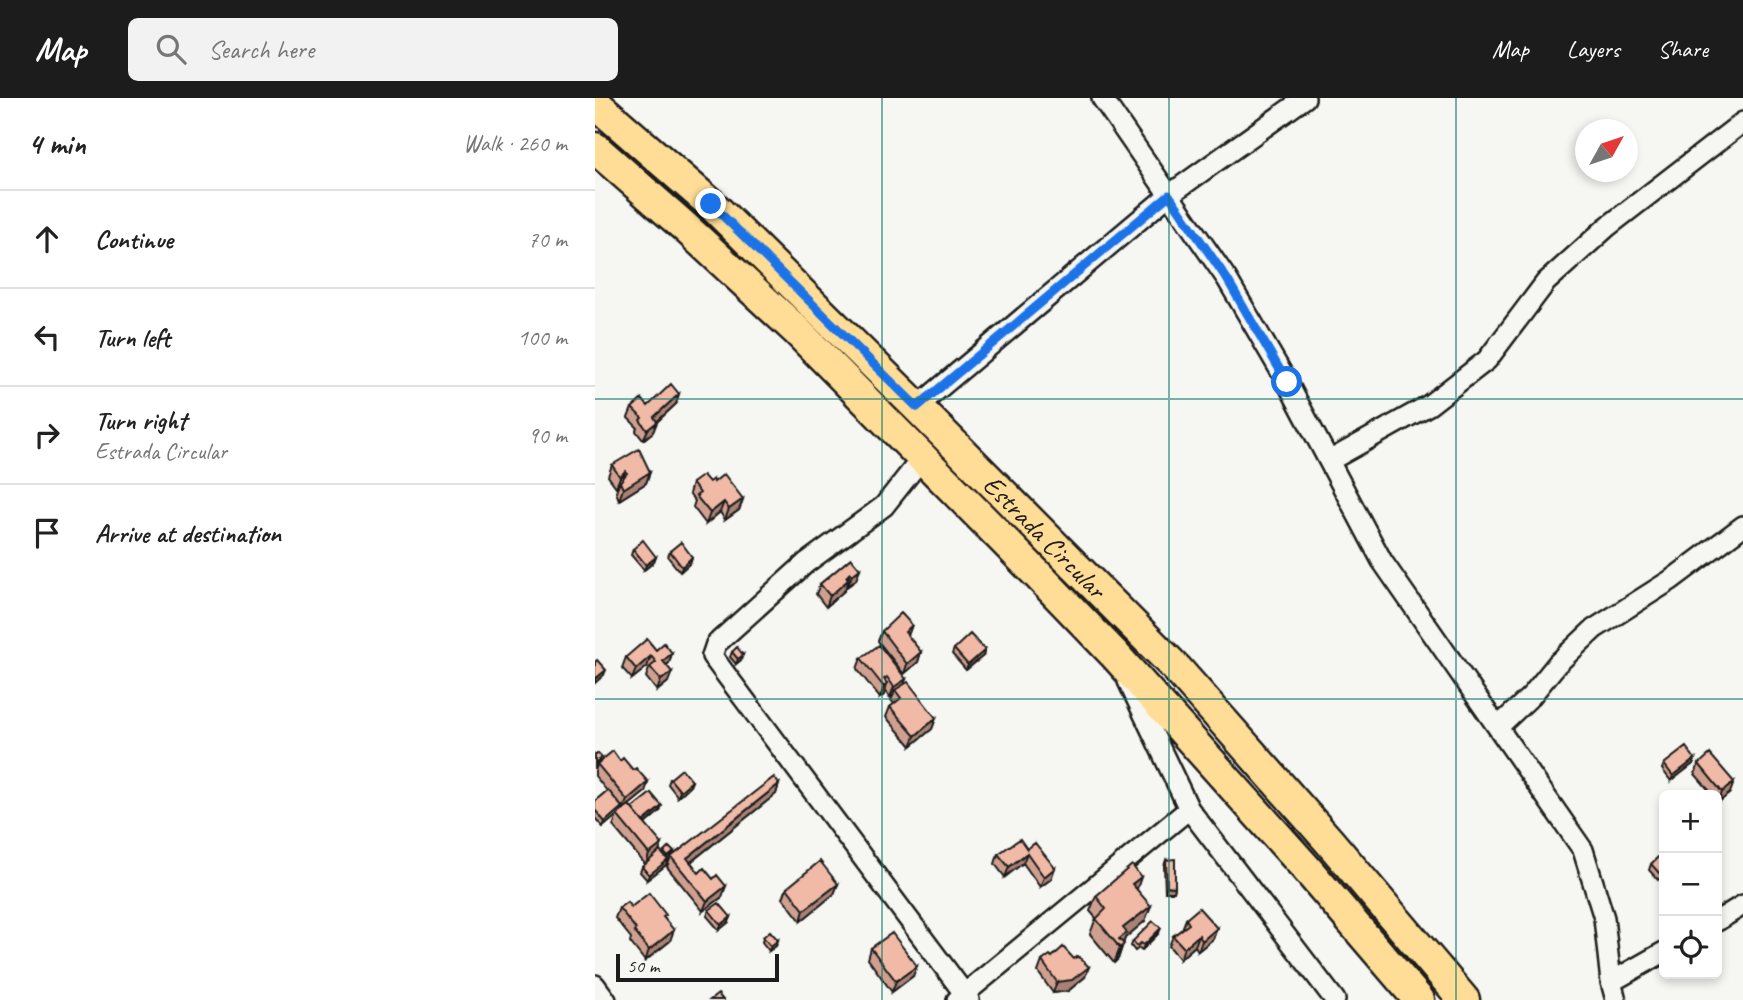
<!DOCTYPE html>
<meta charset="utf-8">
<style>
body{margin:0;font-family:Caveat,sans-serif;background:#f2f2f2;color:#222}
.controls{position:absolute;right:21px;bottom:21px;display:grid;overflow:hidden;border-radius:10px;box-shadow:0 4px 10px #0003}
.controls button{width:63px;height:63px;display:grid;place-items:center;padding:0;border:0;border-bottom:2px solid #e0e0e0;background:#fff;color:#222;font:35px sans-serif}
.compass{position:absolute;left:980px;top:21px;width:63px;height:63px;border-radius:50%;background:#fff;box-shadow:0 4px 10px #0003;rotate:50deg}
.scale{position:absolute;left:21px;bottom:18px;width:163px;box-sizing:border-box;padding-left:7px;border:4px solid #1c1c1c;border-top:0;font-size:19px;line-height:24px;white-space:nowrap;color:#1c1c1c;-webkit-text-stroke:5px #f6f6f2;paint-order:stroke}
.stop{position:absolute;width:21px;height:21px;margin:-16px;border:5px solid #1a73e8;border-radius:50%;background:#fff}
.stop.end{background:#1a73e8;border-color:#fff;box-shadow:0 2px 7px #0008}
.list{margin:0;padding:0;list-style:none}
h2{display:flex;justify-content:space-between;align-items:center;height:91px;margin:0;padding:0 28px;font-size:30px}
h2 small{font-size:23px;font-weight:400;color:#767676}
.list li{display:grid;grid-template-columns:46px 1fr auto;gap:21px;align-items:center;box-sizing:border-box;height:98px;padding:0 28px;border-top:2px solid #e0e0e0}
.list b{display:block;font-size:26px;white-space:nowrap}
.list p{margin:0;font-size:23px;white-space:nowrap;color:#767676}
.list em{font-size:23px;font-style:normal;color:#767676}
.icon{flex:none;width:38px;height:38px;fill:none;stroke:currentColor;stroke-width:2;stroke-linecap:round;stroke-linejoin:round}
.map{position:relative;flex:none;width:1148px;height:902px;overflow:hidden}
header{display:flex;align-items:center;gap:42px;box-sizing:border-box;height:98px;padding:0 35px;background:#1c1c1c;color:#fff}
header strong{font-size:33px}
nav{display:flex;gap:38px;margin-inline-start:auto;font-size:24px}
.search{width:490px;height:63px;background:#f2f2f2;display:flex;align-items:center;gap:18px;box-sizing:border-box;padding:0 24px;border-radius:10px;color:#767676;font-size:26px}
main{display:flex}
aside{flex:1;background:#fff}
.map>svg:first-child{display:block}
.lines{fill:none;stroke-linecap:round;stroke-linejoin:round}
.street-casing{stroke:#1c1c1c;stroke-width:24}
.primary-casing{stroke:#1c1c1c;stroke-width:35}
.street{stroke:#f6f6f2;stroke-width:19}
.primary{stroke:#ffdd96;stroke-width:30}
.wall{fill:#cfa090;stroke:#1c1c1c;stroke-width:2}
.shaded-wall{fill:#a98275;stroke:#1c1c1c;stroke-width:2}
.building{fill:#f1baa7;stroke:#1c1c1c;stroke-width:2}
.route{stroke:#1a73e8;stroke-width:9}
.grid{fill:none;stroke:#0f766e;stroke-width:2;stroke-opacity:0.55}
.labels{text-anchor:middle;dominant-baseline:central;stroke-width:7;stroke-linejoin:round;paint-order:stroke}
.street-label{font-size:28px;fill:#1c1c1c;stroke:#f6f6f2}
</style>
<header>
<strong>Map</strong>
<div class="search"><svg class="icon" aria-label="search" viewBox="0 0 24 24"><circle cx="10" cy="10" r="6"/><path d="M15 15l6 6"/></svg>Search here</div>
<nav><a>Map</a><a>Layers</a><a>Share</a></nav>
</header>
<main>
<aside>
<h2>4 min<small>Walk · 260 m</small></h2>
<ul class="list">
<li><svg class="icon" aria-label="ahead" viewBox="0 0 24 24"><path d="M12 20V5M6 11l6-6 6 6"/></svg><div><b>Continue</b></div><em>70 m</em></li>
<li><svg class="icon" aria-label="left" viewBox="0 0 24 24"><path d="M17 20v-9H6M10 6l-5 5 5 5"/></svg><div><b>Turn left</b></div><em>100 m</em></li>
<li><svg class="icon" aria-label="right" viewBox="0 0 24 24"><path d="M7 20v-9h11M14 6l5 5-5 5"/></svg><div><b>Turn right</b><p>Estrada Circular</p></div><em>90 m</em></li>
<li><svg class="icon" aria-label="arrive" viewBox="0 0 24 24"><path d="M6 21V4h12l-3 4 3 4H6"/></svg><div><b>Arrive at destination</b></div></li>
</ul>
</aside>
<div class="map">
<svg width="1148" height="902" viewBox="0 0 1148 902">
<rect width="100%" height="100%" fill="#f6f6f2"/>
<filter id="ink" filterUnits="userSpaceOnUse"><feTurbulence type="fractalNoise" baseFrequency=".0143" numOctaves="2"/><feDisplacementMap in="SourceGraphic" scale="14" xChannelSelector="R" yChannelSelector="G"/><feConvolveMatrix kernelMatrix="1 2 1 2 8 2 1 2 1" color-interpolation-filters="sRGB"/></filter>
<g filter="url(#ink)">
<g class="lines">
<g class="street-casing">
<path id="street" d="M507,0L632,181L692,284L787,463L988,752L1009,820L1016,884L1021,902
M322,309L574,97L710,0
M327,360L289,408L211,465L121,546L117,558L374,902
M734,363L834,307L892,262L951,184L1012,129L1148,24
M533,583L594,711L740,902
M903,629L936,598L962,566L999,531L1076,482L1148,428
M1122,823L1148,807
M1016,884L1069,854
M0,887L11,902
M362,902L594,711"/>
</g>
<g class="primary-casing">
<g id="primary">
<path id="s1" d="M0,5L116,106L322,309L582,571L734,743L869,902"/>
<path d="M0,50L90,129L202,233L441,475L520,557L711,770L824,902"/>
</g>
</g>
<use href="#street" class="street"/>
<use href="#primary" class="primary"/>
</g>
<path class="wall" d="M81,306L62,324L58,334L48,342L41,333L42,329L33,320L37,310Z
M17,367L55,374L51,385L24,402L21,394L24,386L21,389L13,378Z
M114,384H119L148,401L144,412L130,422L125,414L111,426L98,409L100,403L94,396L97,385Z
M38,451L61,459L59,464L49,472L36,457Z
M75,453L97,459L95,465L85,474L73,459Z
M256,460L261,482L253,488L252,486L250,492L231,509L221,496L225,486Z
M287,533L313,538L326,554L323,564L309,576L283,543Z
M359,551L388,558L371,572L357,556Z
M61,552L77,555L74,565L71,567L73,584L62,593L51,579L54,571L52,569L37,581L27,570L31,559Z
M137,554L146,562L141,566L135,559Z
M266,560L311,581L309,586L341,620L337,631L316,648L291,619L295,609L299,606L296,602L298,598L295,599L290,592L289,597L285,600L262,571Z
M0,657L5,664L50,694L34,707L37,710L65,713L50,726L64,755L68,757L69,754L78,757L184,686L181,696L96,764L104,775L127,799L108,813L72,769L75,761L72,764L71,767L52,782L45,774L47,769L50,766L18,728L22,717L8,729L0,720V703L12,693L0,678V673L2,667L0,669Z
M1069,666H1098L1076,683L1067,671Z
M1104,666L1135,695L1124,704L1122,702V697H1118L1100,676Z
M75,681L97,683L95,688L83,699L73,686Z
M432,751L456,781L445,789L428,765L410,779L400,766L403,756Z
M1069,755V776L1063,782L1054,772L1056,766Z
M571,762L580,789L579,794H570L569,768Z
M243,786L239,796L206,823L188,800L192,790Z
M542,791L550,823L530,840L523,861L519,865L495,836L501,820L495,813L501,798Z
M36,809L70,821L75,843L50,863L35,844L36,840L20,820L24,810Z
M114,812L136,819L134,824L124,832L112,818Z
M591,821L622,830L618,841L603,853L600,848L585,861L574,848L578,838L587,831Z
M564,835L547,852L544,850L540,853L536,848L538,843Z
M168,839L183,842L181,848L174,853L167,844Z
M276,850L318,878L297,894L273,861Z
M457,859L490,879L473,893L458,895L443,874L447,863Z"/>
<path class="shaded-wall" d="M84,296L81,306L56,329L62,324L58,334L48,342L59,319Z
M30,373L27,383L21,389L25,379Z
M55,374L51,385L24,402L28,391Z
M148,401L144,412L130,422L134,411Z
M129,404L125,414L111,426L115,415Z
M61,459L59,464L49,472L51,467Z
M97,459L95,465L85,474L87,469Z
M265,471L261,482L253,488L257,477Z
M255,475L250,492L231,509L235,498Z
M317,527L313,538L310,534Z
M390,552L388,558L371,572L373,567Z
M326,554L323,564L309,576L312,566Z
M77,555L74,565L64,573L68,563Z
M148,557L146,562L141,566L143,561Z
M56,558L52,569L37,581L41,571Z
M11,572L9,577L0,585V581Z
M77,574L73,584L62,593L66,582Z
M311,581L307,592H300L298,598L295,599L299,589Z
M292,586L289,597L285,600L289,589Z
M341,620L337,631L316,648L320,638Z
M1100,661L1098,666L1076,683L1078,678Z
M97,683L95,688L83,699L85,693Z
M53,684L50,694L28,712L32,702Z
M1139,684L1135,695L1124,704L1127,694Z
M184,686L181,696L88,770L92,760Z
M67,708L65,713L45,730L47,725Z
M27,709L25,715L8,729L10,724Z
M67,746L63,756L51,767L54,756Z
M79,754L77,760L76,759L71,767L52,782L54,777L72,762L73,759Z
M432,755L428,765L410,779L414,769Z
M460,770L456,781L445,789L449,779Z
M546,779L541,794L537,786Z
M243,786L239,796L206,823L209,812Z
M131,788L127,799L108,813L112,803Z
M572,788L580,789L579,794H570Z
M556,808L550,823L530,840L523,861L519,865L525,850L522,847L528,830Z
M136,819L134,824L124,832L126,827Z
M566,830L564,835L547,852L549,847Z
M622,830L618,841L603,853L607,843Z
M79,832L75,843L50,863L54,852Z
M604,837L600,848L585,861L589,850Z
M183,842L181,848L174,853L176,848Z
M322,868L318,878L297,894L301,883Z
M494,869L490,879L473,893L458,895L462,884Z"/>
<path class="building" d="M76,286L84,296L59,319L62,324L52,332L45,322L47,320L37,310L47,301L53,308Z
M44,351L55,374L28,391L25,384L32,375L30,373L25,379L17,367Z
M129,376L148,401L134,411L129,404L115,415L101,398L105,395L97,385L108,377L114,384L118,381L119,384Z
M48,442L61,459L51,467L38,451Z
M86,444L97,459L87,469L75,453Z
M256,460L265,471L257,477L255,475L251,479L254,481L235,498L225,486Z
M306,515L317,527L310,534L326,554L312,566L287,533Z
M375,536L390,552L373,567L359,551Z
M52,541L61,552L69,545L77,555L68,563L77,574L66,582L55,569L61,564L56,558L41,571L31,559Z
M284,547L311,581L299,589L292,579L289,581L292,586L289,589L266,560Z
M142,549L148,557L143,561L137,554Z
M2,562L11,572L0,581V564Z
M313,584L341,620L320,638L295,609L306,600L300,592Z
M1091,649L1100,661L1078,678L1069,666Z
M18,653L25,663L28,660L38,672L41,670L53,684L32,702L2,666Z
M3,655L7,659L0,665V657Z
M1115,656L1139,684L1127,694L1104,666Z
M87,671L97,683L85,693L75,681Z
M179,679L184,686L92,760L104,775L109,770L118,781L122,777L131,788L112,803L76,759Z
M13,692L27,709L10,724L0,712V703Z
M56,695L67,708L48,724L37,710Z
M34,707L67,746L54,756L22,717Z
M425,741L432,751L440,745L460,770L449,779L432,755L414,769L403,756Z
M74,749L79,754L73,759L69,754Z
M65,753L73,762L54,777L47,769Z
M1068,754L1069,755V773L1065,776L1056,766Z
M580,761V789L572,788L571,762Z
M225,763L243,786L209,812L192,790Z
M537,767L546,779L537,786L556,808L528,830L532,835L524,841L529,846L525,850L501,821L511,811L501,798Z
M54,795L71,817L68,819L79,832L54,852L39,833L41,831L24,810L32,804L36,809Z
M124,805L136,819L126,827L114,812Z
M604,810L622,830L607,843L604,837L589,850L578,838L594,826L591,821Z
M558,823L566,830L549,847L546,845L542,848L538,843Z
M175,833L183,842L176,848L168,839Z
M297,835L322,868L301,883L276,850Z
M468,849L479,861L483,858L494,869L477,882L462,884L447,863L455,857L457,859Z
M123,896L128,902H115Z"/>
</g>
<g class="lines" filter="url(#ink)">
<path class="route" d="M116,106L322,309L574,97L632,181L692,284"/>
</g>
<path class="grid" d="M287,0V902M574,0V902M861,0V902M0,301H1148M0,601H1148"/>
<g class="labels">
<g class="street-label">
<text stroke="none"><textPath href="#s1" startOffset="625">Estrada Circular</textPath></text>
</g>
</g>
</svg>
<div class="controls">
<button>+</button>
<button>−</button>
<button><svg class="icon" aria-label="locate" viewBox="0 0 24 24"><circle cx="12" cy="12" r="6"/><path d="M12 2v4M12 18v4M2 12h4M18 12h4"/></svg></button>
</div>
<svg class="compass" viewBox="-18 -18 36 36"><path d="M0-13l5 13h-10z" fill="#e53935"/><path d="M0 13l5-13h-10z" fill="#767676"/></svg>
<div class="scale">50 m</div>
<div class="stop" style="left:692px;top:284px"></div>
<div class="stop end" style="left:116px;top:106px"></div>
</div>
</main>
